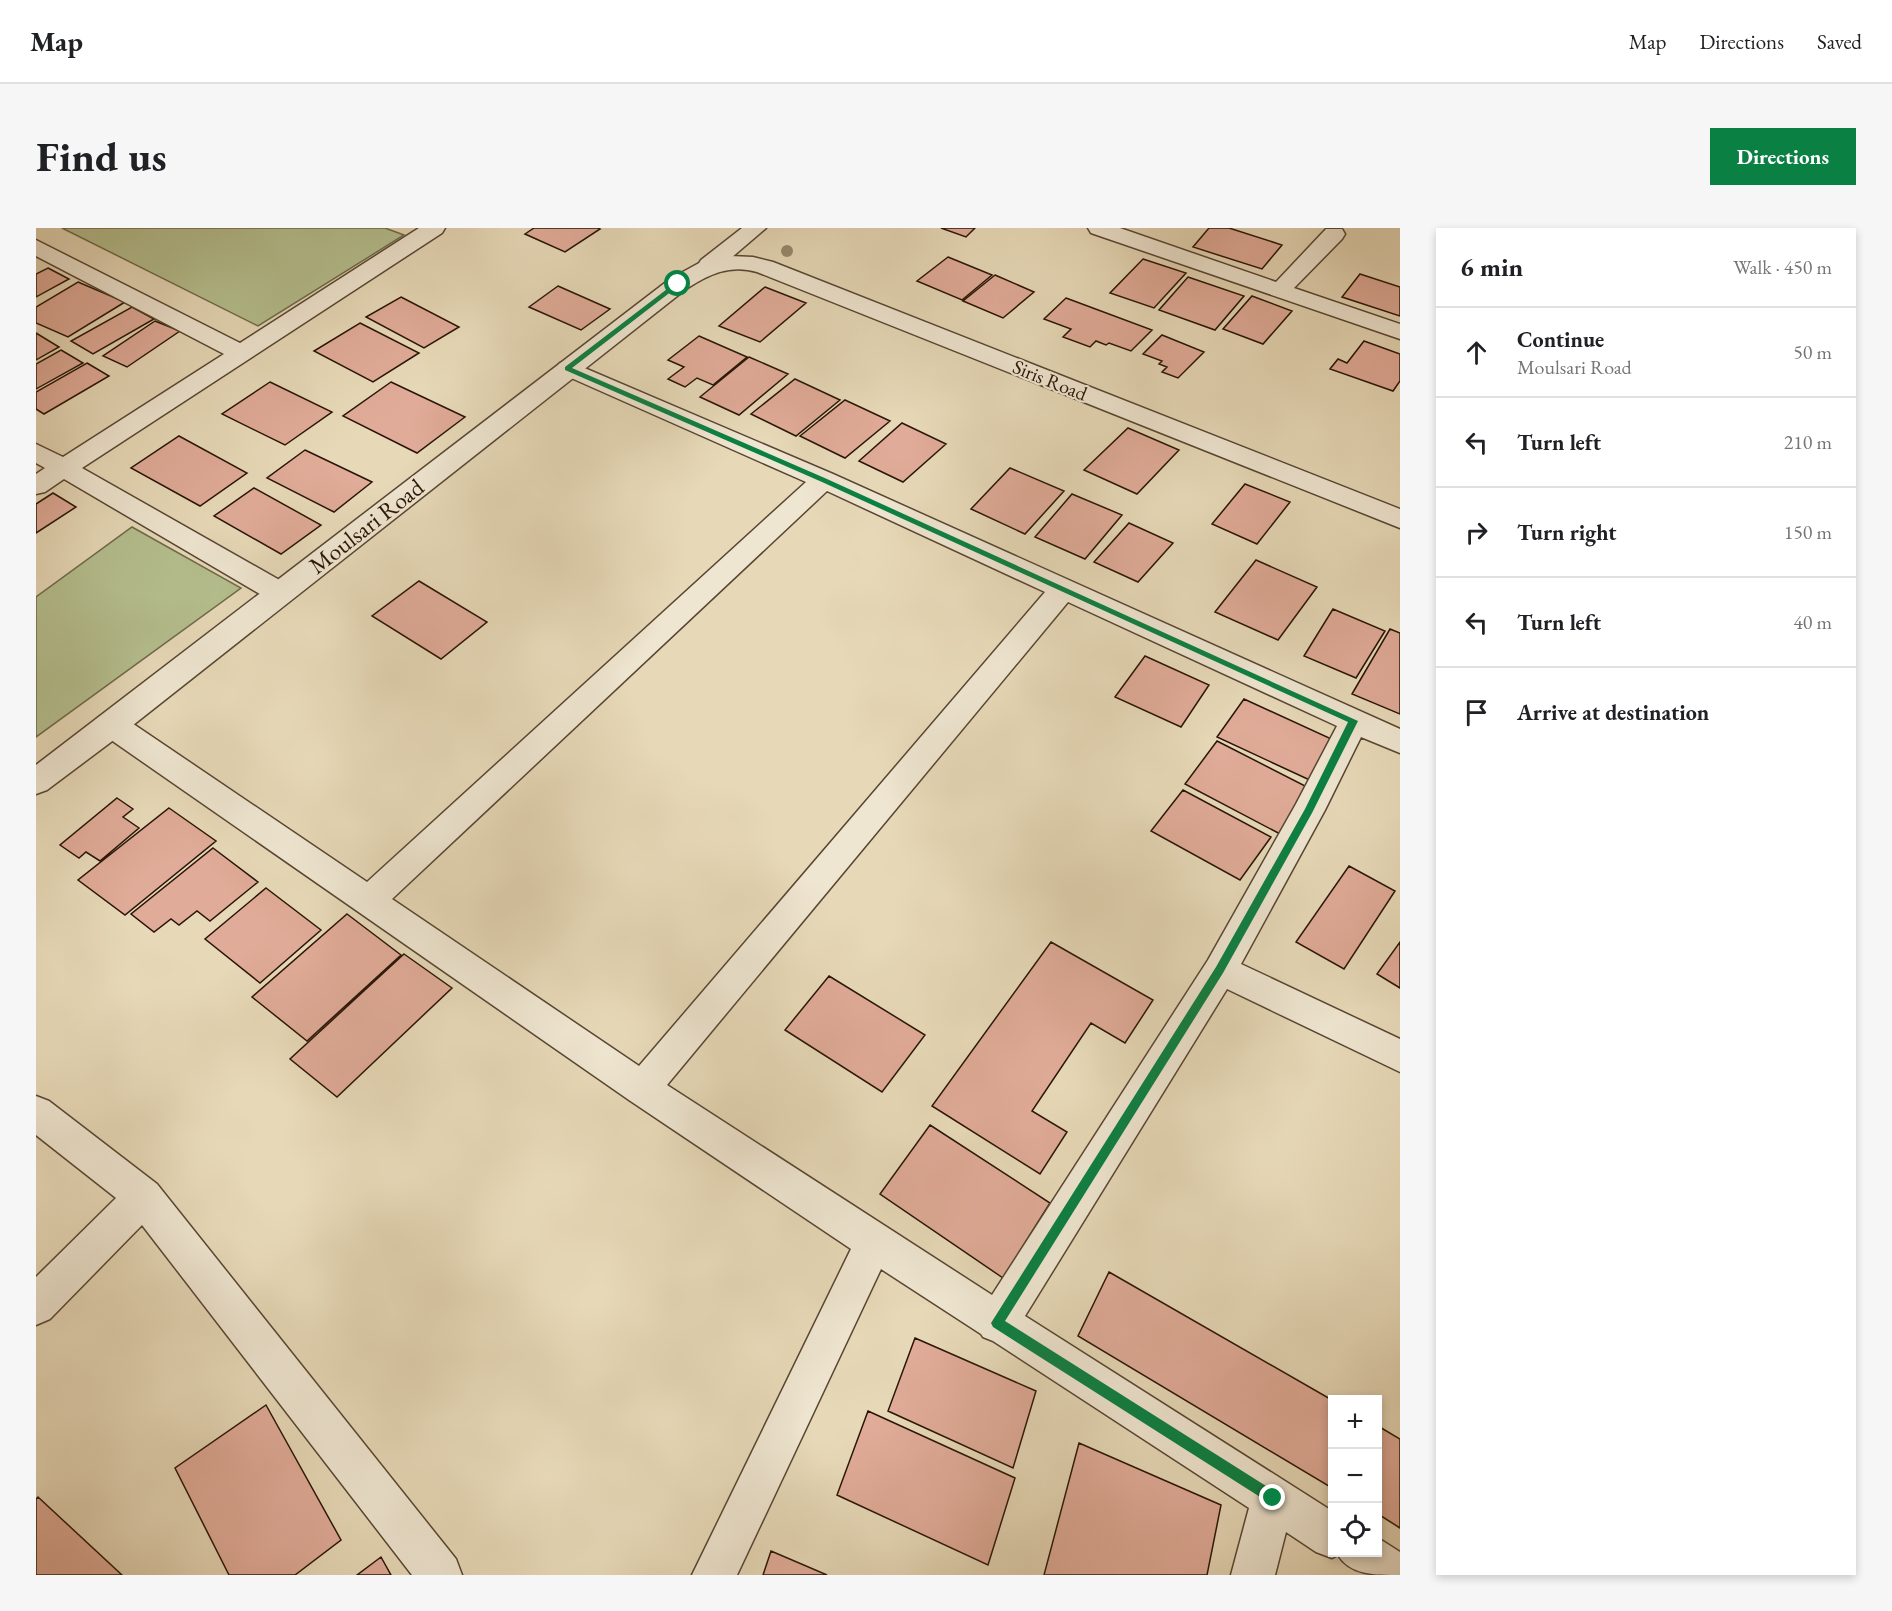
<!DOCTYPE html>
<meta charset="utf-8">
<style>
body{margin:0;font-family:"EB Garamond",serif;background:#f6f6f6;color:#202124}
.controls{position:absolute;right:18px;bottom:18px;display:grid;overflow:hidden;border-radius:0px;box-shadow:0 3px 9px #0003}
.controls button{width:54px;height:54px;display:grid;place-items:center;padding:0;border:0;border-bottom:2px solid #e0e0e0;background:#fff;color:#202124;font:30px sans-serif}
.stop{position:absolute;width:18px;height:18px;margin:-14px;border:4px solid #0b8043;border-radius:50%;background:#fff}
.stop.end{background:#0b8043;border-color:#fff;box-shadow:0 2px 6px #0008}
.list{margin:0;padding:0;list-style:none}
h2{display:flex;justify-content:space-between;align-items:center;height:78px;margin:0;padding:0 24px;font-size:26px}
h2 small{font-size:20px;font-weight:400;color:#757577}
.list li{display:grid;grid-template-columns:39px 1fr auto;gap:18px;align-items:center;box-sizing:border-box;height:90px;padding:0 24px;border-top:2px solid #e0e0e0}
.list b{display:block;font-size:22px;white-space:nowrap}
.list p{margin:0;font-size:20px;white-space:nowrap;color:#757577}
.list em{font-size:20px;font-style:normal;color:#757577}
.icon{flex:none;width:33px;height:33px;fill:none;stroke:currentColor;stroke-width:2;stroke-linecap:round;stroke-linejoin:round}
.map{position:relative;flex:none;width:1364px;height:1347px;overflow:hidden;border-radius:0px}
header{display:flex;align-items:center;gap:36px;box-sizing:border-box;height:84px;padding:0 30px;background:#fff;border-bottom:2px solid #e0e0e0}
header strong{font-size:28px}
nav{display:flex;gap:33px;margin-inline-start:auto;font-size:21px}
.intro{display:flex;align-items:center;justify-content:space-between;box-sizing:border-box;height:144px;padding:0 36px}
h1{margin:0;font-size:42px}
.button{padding:15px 27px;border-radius:0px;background:#0b8043;color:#fff;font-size:21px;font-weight:700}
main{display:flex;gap:36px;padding:0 36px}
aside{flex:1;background:#fff;border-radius:0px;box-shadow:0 3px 9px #0003}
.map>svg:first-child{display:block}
.green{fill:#b5bf8f;stroke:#6f6a4b;stroke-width:1.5}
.building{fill:#e0ab98;stroke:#291507;stroke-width:1.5}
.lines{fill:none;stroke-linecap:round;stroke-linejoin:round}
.minor-casing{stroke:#584633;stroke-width:3}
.tertiary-casing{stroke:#584633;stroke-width:3}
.minor{fill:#efe6d1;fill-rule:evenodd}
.tertiary{fill:#efe6d1;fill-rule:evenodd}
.tree{fill:#96896d}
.route{fill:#0b8043}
.labels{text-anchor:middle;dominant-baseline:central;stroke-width:4.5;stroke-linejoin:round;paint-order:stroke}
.far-street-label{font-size:20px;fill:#291507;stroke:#efe6d1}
.street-label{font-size:24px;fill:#291507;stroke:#efe6d1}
</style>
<header>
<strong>Map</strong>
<nav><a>Map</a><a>Directions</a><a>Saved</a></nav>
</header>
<div class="intro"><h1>Find us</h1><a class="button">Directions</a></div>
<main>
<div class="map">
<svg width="1364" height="1347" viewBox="0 0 1364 1347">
<rect width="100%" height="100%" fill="#e7d9b8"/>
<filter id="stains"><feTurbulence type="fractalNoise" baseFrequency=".00333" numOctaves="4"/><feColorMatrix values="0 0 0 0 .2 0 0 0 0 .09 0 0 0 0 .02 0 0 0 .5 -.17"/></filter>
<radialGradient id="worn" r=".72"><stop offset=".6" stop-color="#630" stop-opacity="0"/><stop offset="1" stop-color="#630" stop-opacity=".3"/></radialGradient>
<path class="green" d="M26,0H349L368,7L222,98Z
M96,299L205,360L0,509V369Z"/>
<path class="building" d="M498,0H562L564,1L529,24L489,6Z
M905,0H939L930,9Z
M1173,0H1193L1246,17L1226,41L1157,19Z
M912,29L956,47L926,72L881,53Z
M1107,31L1150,45L1118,80L1074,65Z
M12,40L33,51L0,69V46Z
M1324,46L1364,59V88L1306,69Z
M959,47L998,64L967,90L927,73Z
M1152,49L1208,68L1179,102L1123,82Z
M42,54L89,74L32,109L0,95V79Z
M522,58L574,81L545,102L493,79Z
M729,59L770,75L724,114L683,98Z
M1216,68L1256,83L1227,116L1187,101Z
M365,69L423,99L388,120L330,89Z
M1030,70L1116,102L1095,123L1073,115L1070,117L1060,113L1054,119L1027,109L1035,101L1008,91Z
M96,79L118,91L57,126L35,113Z
M119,93L144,103L91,139L67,128Z
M324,95L383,125L337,154L278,123Z
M0,105L23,119L0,132Z
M1126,107L1168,124L1142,150L1126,144L1131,139L1123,136L1126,133L1107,126Z
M663,108L711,129L677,157L661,150L649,159L632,151L648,139L632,132Z
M1328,113L1364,126V153L1357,163L1294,141L1302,131L1311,135Z
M25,122L47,135L0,161V136Z
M713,129L752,146L703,187L664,169Z
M51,135L73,148L8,186L0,181V164Z
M759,151L804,172L760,208L715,186Z
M234,154L296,184L249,217L186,186Z
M355,154L429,189L381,225L307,188Z
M809,172L854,193L809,230L764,208Z
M866,195L910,216L867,254L823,233Z
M1092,200L1143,222L1101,266L1048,242Z
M143,208L211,245L164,278L95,240Z
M269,222L336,254L298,284L231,250Z
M974,240L1028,263L989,306L935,281Z
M1209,256L1254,274L1221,316L1176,296Z
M218,260L285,297L245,326L178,288Z
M17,265L40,279L0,305V276Z
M1036,266L1086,287L1049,331L999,309Z
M1093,295L1137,315L1102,354L1058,334Z
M1220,332L1281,359L1242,412L1179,384Z
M383,353L451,394L405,431L336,388Z
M1297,381L1349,403L1320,450L1268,428Z
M1354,401L1364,405V486L1316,466Z
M1109,428L1173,457L1145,499L1079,469Z
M1208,471L1302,514L1278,554L1181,509Z
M1181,513L1277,562L1246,607L1149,556Z
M1147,562L1235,609L1204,652L1115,603Z
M81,570L97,581L87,589L103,600L64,633L50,624L43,630L24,617Z
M133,580L180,613L89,687L42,652Z
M177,620L222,654L174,693L161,683L143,697L135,691L118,704L95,686Z
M1313,638L1359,663L1308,741L1260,714Z
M230,660L285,702L224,755L169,711Z
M311,686L365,727L271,813L216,769Z
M1015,714L1117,772L1089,815L1055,795L996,883L1031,904L1004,946L896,878Z
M1364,714V760L1341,746Z
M368,726L416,760L301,869L254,831Z
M793,748L889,807L846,864L749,802Z
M894,897L1014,975L967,1050L844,966Z
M1073,1044L1296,1172V1260L1042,1108Z
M879,1110L1000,1163L977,1240L852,1183Z
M230,1177L305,1312L259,1347H193L139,1240Z
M832,1183L979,1250L952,1337L801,1267Z
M1342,1198L1364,1211V1300L1342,1286Z
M1043,1215L1185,1277L1171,1347H1008Z
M2,1269L86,1347H0V1271Z
M735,1323L791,1347H727Z
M345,1329L355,1347H321Z"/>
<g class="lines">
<g class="minor-casing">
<path id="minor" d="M383,0H409L406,5L46,240L254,358L258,365L254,372L244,375L234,372L28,251L9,264L0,266V246L9,240L0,235V216L27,229L188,126L0,28V12L204,115Z
M706,0H730L681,42L673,44L665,42L662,37L665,32Z
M1052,0H1084L1240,54L1290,1H1306L1309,6L1306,11L1258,60L1364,96V111L1055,5Z
M532,133L797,246L1364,501V525L1325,509L1289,582L1205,736L1364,811V844L1191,761L989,1088L1296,1283V1324H1342V1310L1364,1324V1347C1338,1347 1314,1347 1302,1327L1296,1330L1280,1324L1250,1304L1239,1347H1195L1213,1280L957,1113L947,1109L945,1106L845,1041L701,1347H656L815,1021L593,872L65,505L61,497L65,489L76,486L87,489L331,654L770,254L524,145L520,140L524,135ZM791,263L1009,364L603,838L356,671ZM1032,374L1301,498L1260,576L1172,732L956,1067L631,857Z
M0,868L13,873L121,956L420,1331L426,1347H376L106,997L14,1091L0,1097V1049L80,970L0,907Z"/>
</g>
<g class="tertiary-casing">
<path id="tertiary" d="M694,28L717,29L737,34L1364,281V300L721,44C694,36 673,46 650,61L87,505L11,562L0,566V537L634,51L665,34Z"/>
</g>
<use href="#minor" class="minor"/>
<use href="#tertiary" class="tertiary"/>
</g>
<circle class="tree" cx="751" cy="23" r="6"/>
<path class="route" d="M639,55L645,56L536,140L791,251L1322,493L1276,585L1187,745L969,1093L1241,1265L1243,1270L1241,1274L1237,1276L1232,1274L957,1099L955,1095L1180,739L1269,581L1312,494L786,254L529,142V139Z"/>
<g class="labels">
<g class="far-street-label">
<text transform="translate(1014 152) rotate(22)">Siris Road</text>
</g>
<g class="street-label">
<text transform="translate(330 298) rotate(-38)">Moulsari Road</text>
</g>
</g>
<rect width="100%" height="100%" filter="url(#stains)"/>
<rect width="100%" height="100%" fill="url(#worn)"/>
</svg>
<div class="controls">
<button>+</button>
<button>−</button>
<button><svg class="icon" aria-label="locate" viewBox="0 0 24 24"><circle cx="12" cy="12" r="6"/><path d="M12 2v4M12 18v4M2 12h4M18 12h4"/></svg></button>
</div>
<div class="stop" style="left:642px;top:56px"></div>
<div class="stop end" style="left:1237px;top:1270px"></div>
</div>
<aside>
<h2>6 min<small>Walk · 450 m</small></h2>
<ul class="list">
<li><svg class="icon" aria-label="ahead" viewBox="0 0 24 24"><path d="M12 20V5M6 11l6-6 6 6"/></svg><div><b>Continue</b><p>Moulsari Road</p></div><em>50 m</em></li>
<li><svg class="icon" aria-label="left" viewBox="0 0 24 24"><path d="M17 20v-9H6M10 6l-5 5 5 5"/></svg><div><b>Turn left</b></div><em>210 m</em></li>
<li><svg class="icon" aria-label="right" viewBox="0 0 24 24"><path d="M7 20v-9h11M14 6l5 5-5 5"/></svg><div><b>Turn right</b></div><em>150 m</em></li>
<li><svg class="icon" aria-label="left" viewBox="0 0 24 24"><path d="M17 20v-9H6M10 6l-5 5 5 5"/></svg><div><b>Turn left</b></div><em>40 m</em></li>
<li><svg class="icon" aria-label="arrive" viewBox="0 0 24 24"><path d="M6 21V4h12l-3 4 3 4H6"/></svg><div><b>Arrive at destination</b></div></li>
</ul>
</aside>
</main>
